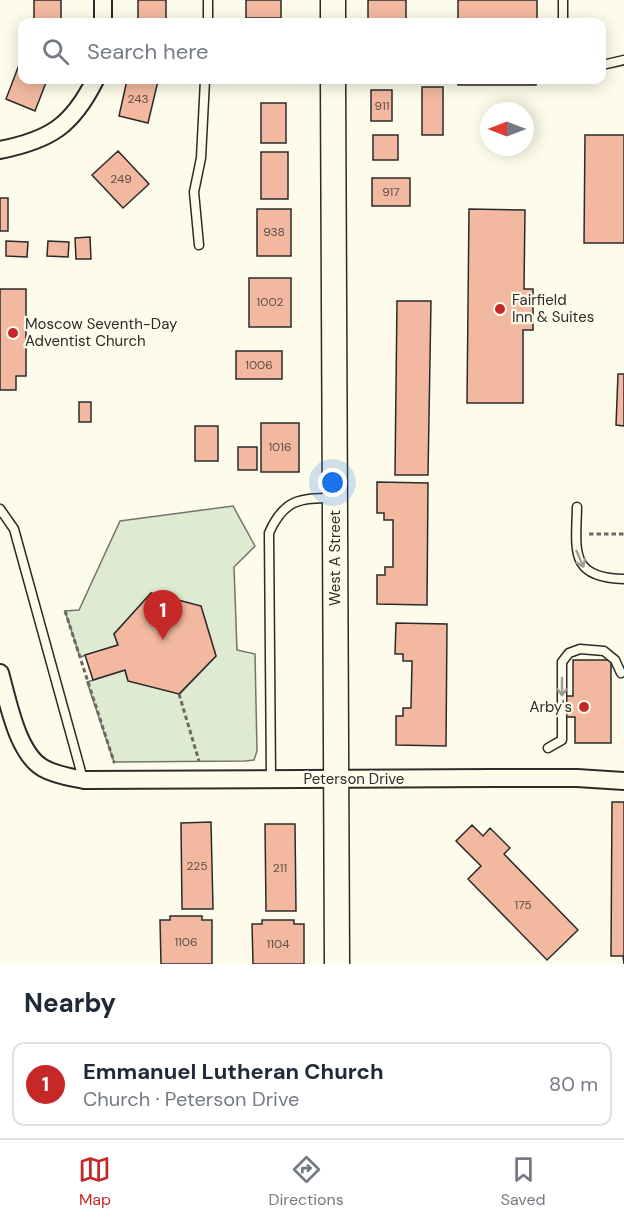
<!DOCTYPE html>
<meta charset="utf-8">
<style>
body{margin:0;font-family:"DM Sans",sans-serif;background:#f2f2f3;color:#1f2937}
.compass{position:absolute;left:480px;top:102px;width:54px;height:54px;border-radius:50%;background:#fff;box-shadow:0 3px 15px #0003;rotate:270deg}
.you{position:absolute;left:333px;top:483px;width:21px;height:21px;margin:-15px;border:4px solid #fff;border-radius:50%;background:#1a73e8;box-shadow:0 0 0 9px #1a73e833}
.badge{display:grid;place-items:center;width:39px;height:39px;border-radius:50%;background:#c62828;color:#fff;font-size:20px;font-weight:700}
.pin{position:absolute;translate:-50% -50px;filter:drop-shadow(0 2px 3px #0008)}
.pin::after{content:'';position:absolute;top:32px;width:21px;height:18px;background:inherit;clip-path:polygon(0 0,100% 0,50% 100%)}
.list{margin:0;padding:0;list-style:none}
h2{display:flex;justify-content:space-between;align-items:center;height:78px;margin:0;padding:0 24px;font-size:26px}
h2 small{font-size:20px;font-weight:400;color:#747a83}
.list li{display:grid;grid-template-columns:39px 1fr auto;gap:18px;align-items:center;box-sizing:border-box;height:84px;margin:0 12px 12px;padding:0 12px;border:2px solid #e0e1e3;border-radius:12px}
.list b{display:block;font-size:22px;white-space:nowrap}
.list p{margin:0;font-size:20px;white-space:nowrap;color:#747a83}
.list em{font-size:20px;font-style:normal;color:#747a83}
.icon{flex:none;width:33px;height:33px;fill:none;stroke:currentColor;stroke-width:2;stroke-linecap:round;stroke-linejoin:round}
.map{position:relative;flex:none;width:624px;height:964px;overflow:hidden}
.search{position:absolute;background:#fff;box-shadow:0 3px 15px #0003;left:18px;right:18px;top:18px;height:66px;display:flex;align-items:center;gap:15px;box-sizing:border-box;padding:0 21px;border-radius:12px;color:#747a83;font-size:22px}
.sheet{height:174px;background:#fff}
nav{display:flex;justify-content:space-around;align-items:center;box-sizing:border-box;height:84px;border-top:2px solid #e0e1e3;background:#fff;font-size:16px;color:#747a83}
nav a{display:grid;justify-items:center;gap:3px}
nav .on{color:#c62828}
.map>svg:first-child{display:block}
.green{fill:#deebd1;stroke:#74746e;stroke-width:1.5}
.building{fill:#f2b8a0;stroke:#2b2b2b;stroke-width:1.5}
.lines{fill:none;stroke-linecap:round;stroke-linejoin:round}
.lane-casing{stroke:#2b2b2b;stroke-width:11}
.street-casing{stroke:#2b2b2b;stroke-width:20}
.secondary-casing{stroke:#2b2b2b;stroke-width:27}
.path{stroke:#6a6964;stroke-width:3;stroke-dasharray:4.5 3;stroke-linecap:butt}
.lane{stroke:#fdfbea;stroke-width:8}
.street{stroke:#fdfbea;stroke-width:16}
.secondary{stroke:#fdfbea;stroke-width:24}
.oneway{stroke:#9e9d94}
.poi-dot{fill:#c62828;stroke:#fdfbea;stroke-width:2}
.labels{text-anchor:middle;dominant-baseline:central;stroke-width:4.5;stroke-linejoin:round;paint-order:stroke}
.number-label{font-size:12px;fill:#5d4e48}
.poi-label{font-size:15px;fill:#2b2b2b;stroke:#fdfbea;text-anchor:start}
.street-label{font-size:15px;fill:#2b2b2b;stroke:#fdfbea}
</style>
<div class="map">
<svg width="624" height="964" viewBox="0 0 624 964">
<rect width="100%" height="100%" fill="#fdfbea"/>
<path class="green" d="M233,506L255,546L234,567L237,650L255,654L257,751L254,760L245,761L114,762L87,682L125,670L128,681L180,694L216,656L201,606L151,593L114,634L118,645L80,657L65,611L79,610L120,521Z"/>
<path class="building" d="M34,0H61V22H34Z
M138,0H166V22H138Z
M246,0H281V18H246Z
M368,0H406V22H368Z
M458,0H537V22H458Z
M421,20H455V22H421Z
M22,57V80H47L35,111L6,99Z
M127,80L158,81L148,123L119,116Z
M367,80H406V83H367Z
M458,80H536V85H458Z
M422,87H443V135H422Z
M371,90H392V121H371Z
M261,103H286V143H261Z
M373,135H398V160H373Z
M585,135H624V243H584Z
M118,151L149,184L123,208L92,175Z
M261,152H288V199H261Z
M372,178H410V206H372Z
M0,198H8V231H0Z
M257,209H291V256H257Z
M469,209L525,210L524,289H533V330H523V403H467Z
M90,237L91,259H76L75,238Z
M6,241L28,242L27,257L6,256Z
M48,241L69,242L68,257L47,256Z
M249,278H291V327H249Z
M0,289H26V376H16V390H0Z
M397,301H431L428,475H395Z
M236,351H282V379H236Z
M618,374H624V426L616,425Z
M79,402H91V422H79Z
M261,423H299V472H261Z
M195,426H218V461H195Z
M238,447H257V470H238Z
M377,482L428,483L427,605L377,604V575H385V567H393V520H384V513H377Z
M151,593L201,606L216,656L179,694L128,681L125,670L93,680L85,655L118,645L114,634Z
M396,623L447,624L446,746L396,745V716H403V708H411L412,661H403V654H395Z
M573,660H611V743H575V717H558V696H573Z
M612,802H624V964L623,956H611Z
M211,822L213,909H182L181,823Z
M265,824H295L296,911H266Z
M472,825L483,836L490,828L510,848L504,854L578,930L547,960L468,879L481,866L456,841Z
M170,916H202V920H212V964H161L160,920H170Z
M262,920H294V924H304V964H253L252,924H262Z"/>
<g class="lines">
<g class="lane-casing">
<path id="lane" d="M563,0V22
M208,22V0
M602,65L624,60
M199,245L194,192L201,158L205,80
M577,507C576,551 569,578 624,579
M0,509L14,529L83,779
M548,748L562,740V662L569,653L580,649L604,651L615,660L621,673
M271,779L269,533C284,499 300,498 333,498"/>
</g>
<g class="street-casing">
<path id="street" d="M103,0V22
M0,150C50,140 72,126 95,80
M0,673C8,701 17,753 43,768C55,775 70,777 84,780L492,778H577L624,781"/>
</g>
<g class="secondary-casing">
<path id="secondary" d="M333,0V22
M333,80L337,964"/>
</g>
<path class="path" d="M589,534H624
M65,611L114,762H115
M179,694L199,761"/>
<use href="#lane" class="lane"/>
<use href="#street" class="street"/>
<use href="#secondary" class="secondary"/>
</g>
<defs><path id="oneway-shaft" d="M-6 0H5M1.5-3L5.5 0L1.5 3" fill="none" stroke-width="1.6" stroke-linecap="round" stroke-linejoin="round" transform="scale(1.5)"/></defs>
<g class="oneway">
<use href="#oneway-shaft" transform="translate(580 559) rotate(67)"/>
<use href="#oneway-shaft" transform="translate(562 687) rotate(90)"/>
</g>
<g class="poi-dot">
<circle cx="500" cy="309" r="6"/>
<circle cx="13" cy="333" r="6"/>
<circle cx="584" cy="707" r="6"/>
</g>
<g class="labels">
<g class="number-label">
<text x="138" y="99">243</text>
<text x="382" y="106">911</text>
<text x="121" y="179">249</text>
<text x="391" y="192">917</text>
<text x="274" y="232">938</text>
<text x="270" y="302">1002</text>
<text x="259" y="365">1006</text>
<text x="280" y="447">1016</text>
<text x="197" y="866">225</text>
<text x="280" y="868">211</text>
<text x="523" y="905">175</text>
<text x="186" y="942">1106</text>
<text x="278" y="944">1104</text>
</g>
<g class="poi-label">
<text x="512" y="300">Fairfield<tspan x="512" dy="17">Inn &amp; Suites</tspan></text>
<text x="25" y="324">Moscow Seventh-Day<tspan x="25" dy="17">Adventist Church</tspan></text>
<text x="572" y="707" text-anchor="end">Arby's</text>
</g>
<g class="street-label">
<text transform="translate(335 558) rotate(-90)">West A Street</text>
<text x="354" y="779">Peterson Drive</text>
</g>
</g>
</svg>
<svg class="compass" viewBox="-18 -18 36 36"><path d="M0-13l5 13h-10z" fill="#e53935"/><path d="M0 13l5-13h-10z" fill="#747a83"/></svg>
<div class="you"></div>
<div class="pin badge" style="left:163px;top:640px">1</div>
<div class="search"><svg class="icon" aria-label="search" viewBox="0 0 24 24"><circle cx="10" cy="10" r="6"/><path d="M15 15l6 6"/></svg>Search here</div>
</div>
<section class="sheet">
<h2>Nearby<small></small></h2>
<ul class="list">
<li><span class="badge">1</span><div><b>Emmanuel Lutheran Church</b><p>Church · Peterson Drive</p></div><em>80 m</em></li>
</ul>
</section>
<nav>
<a class="on"><svg class="icon" aria-label="map" viewBox="0 0 24 24"><path d="M3 6l6-2 6 2 6-2v14l-6 2-6-2-6 2zM9 4v14M15 6v14"/></svg>Map</a>
<a><svg class="icon" aria-label="directions" viewBox="0 0 24 24"><path d="M12 3l9 9-9 9-9-9zM9 14v-3h6M13 9l2 2-2 2"/></svg>Directions</a>
<a><svg class="icon" aria-label="saved" viewBox="0 0 24 24"><path d="M7 4h10v16l-5-4-5 4z"/></svg>Saved</a>
</nav>
